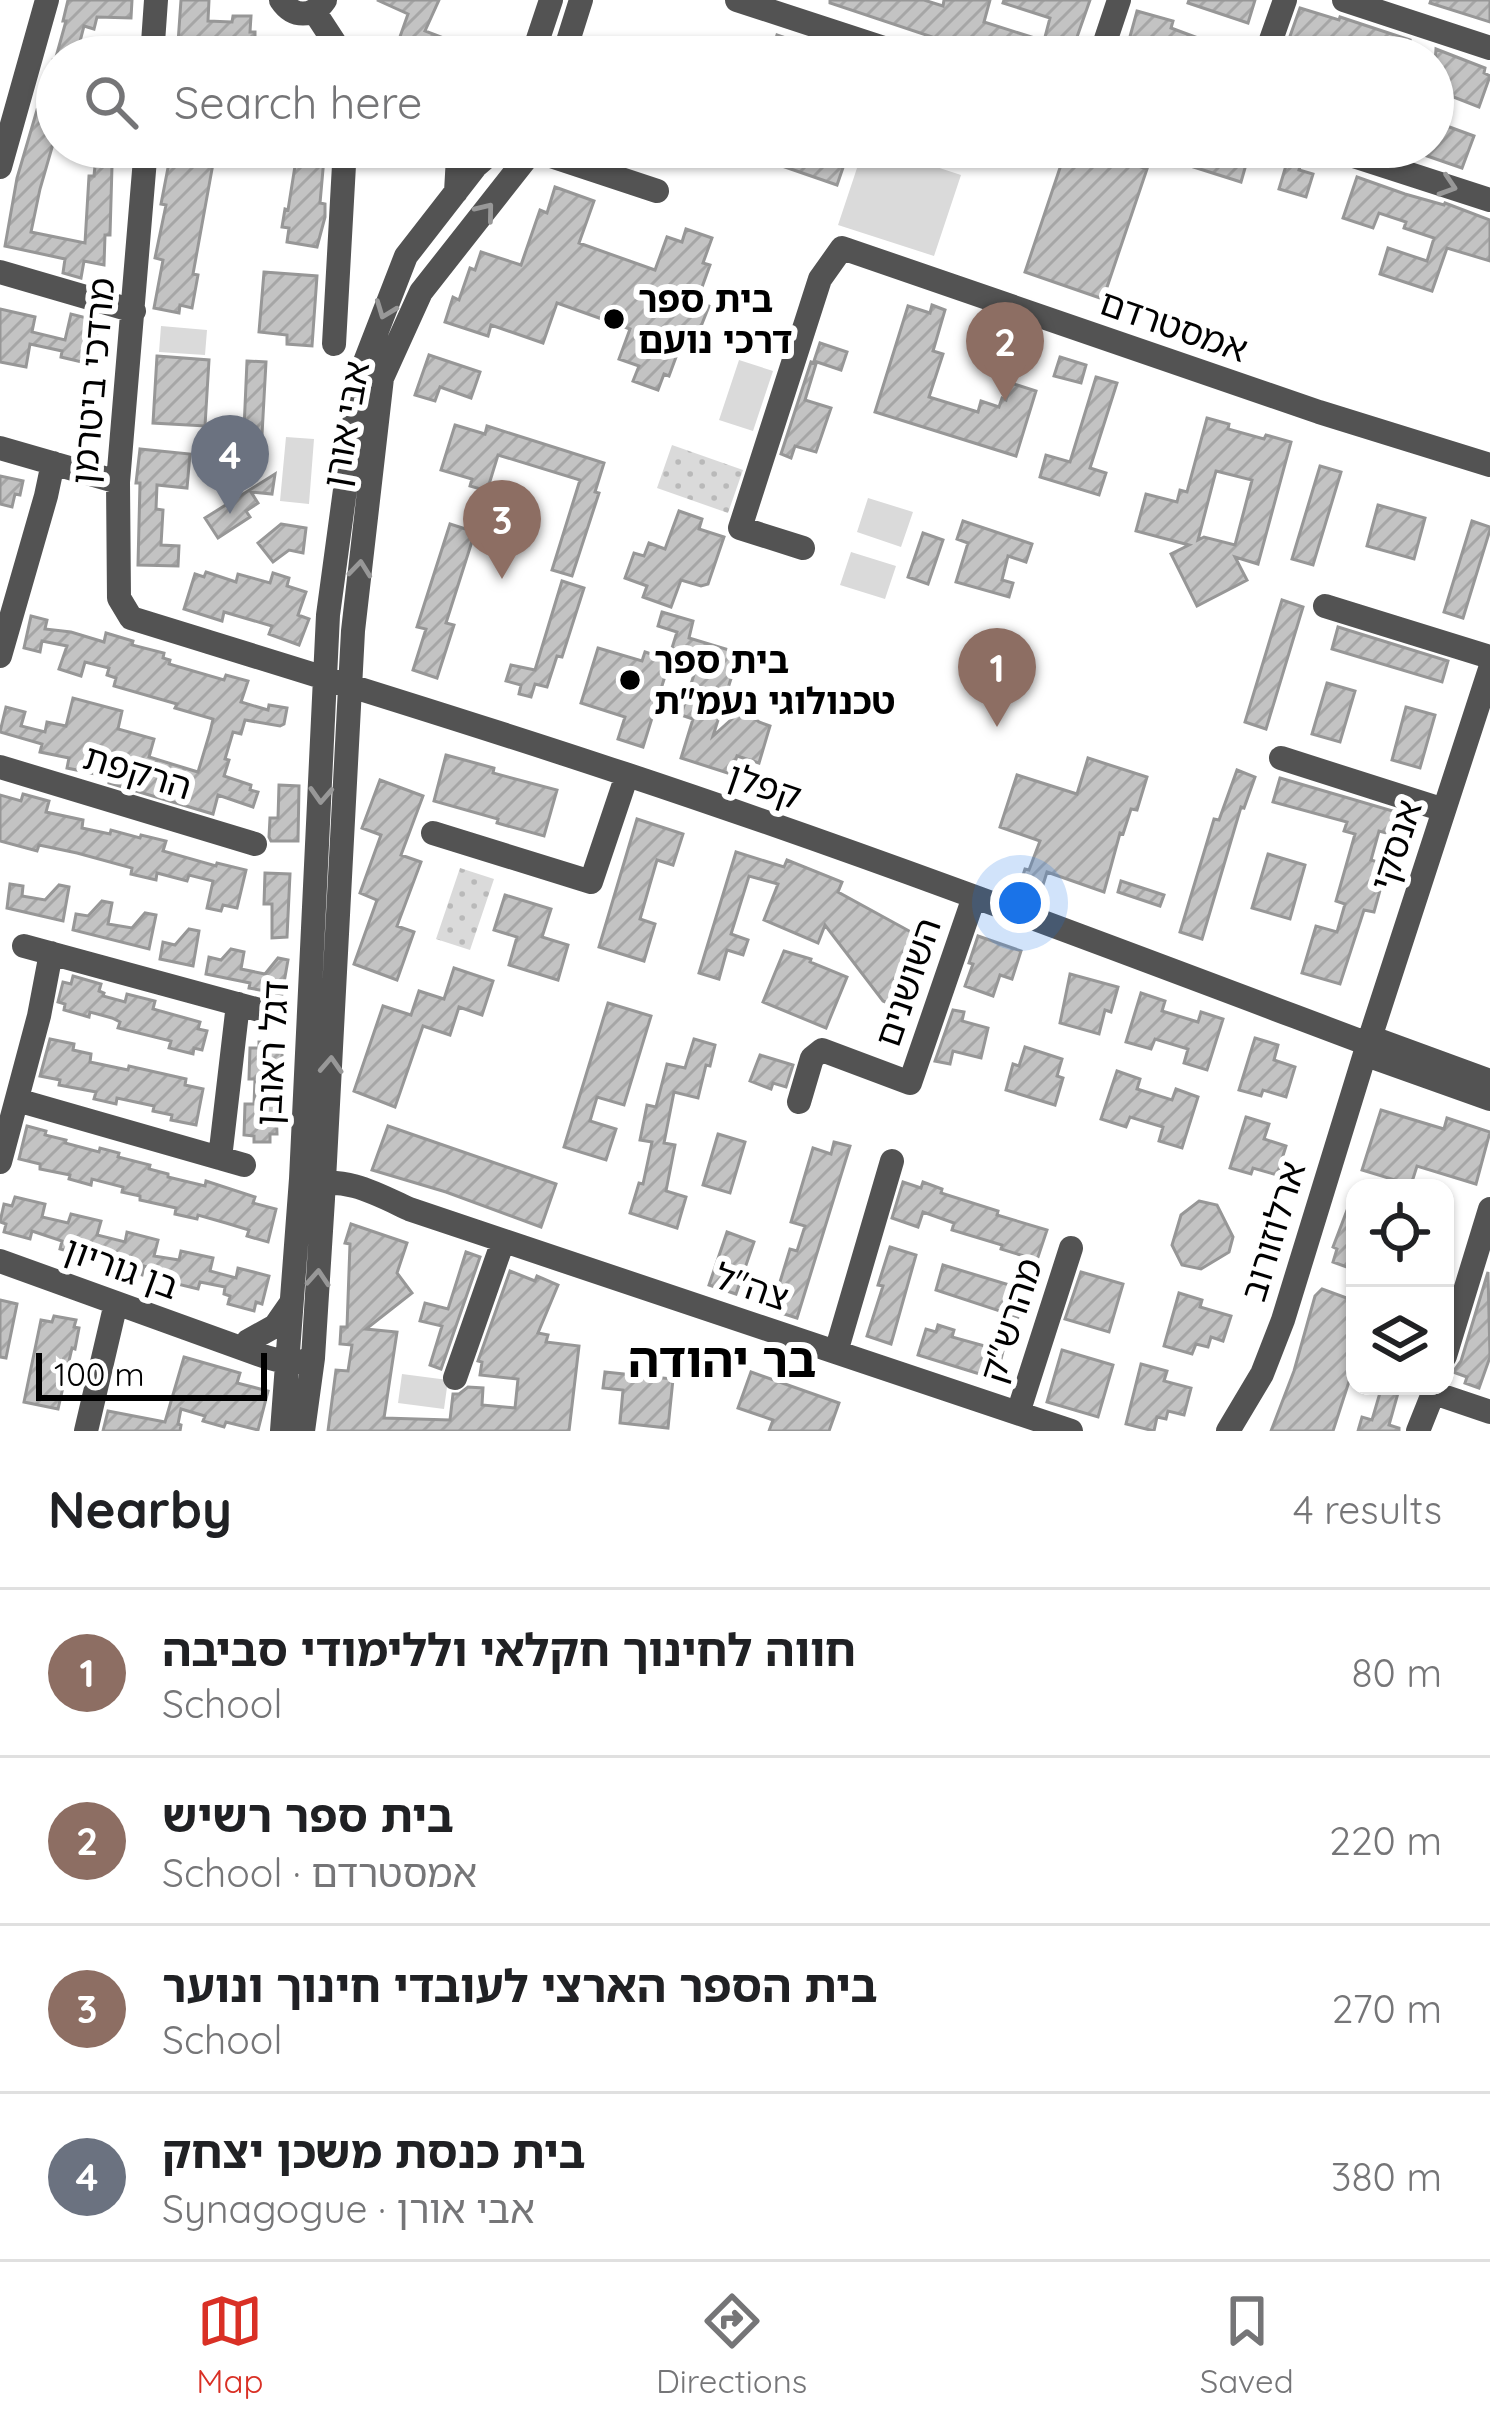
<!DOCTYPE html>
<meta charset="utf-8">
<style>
body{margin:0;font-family:Quicksand,"Noto Sans Hebrew",sans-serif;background:#f2f2f2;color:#202124}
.controls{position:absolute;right:36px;bottom:36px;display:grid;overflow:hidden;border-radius:24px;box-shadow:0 3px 9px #0004}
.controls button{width:108px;height:108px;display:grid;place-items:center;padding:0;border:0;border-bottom:3px solid #e0e0e0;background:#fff;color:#202124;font:60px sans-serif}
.scale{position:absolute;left:36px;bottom:30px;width:231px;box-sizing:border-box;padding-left:12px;border:6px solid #000;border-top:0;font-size:33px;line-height:42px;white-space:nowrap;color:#000;-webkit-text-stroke:9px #fff;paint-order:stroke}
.you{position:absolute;left:1020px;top:903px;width:42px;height:42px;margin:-30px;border:9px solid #fff;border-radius:50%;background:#1a73e8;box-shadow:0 0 0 18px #1a73e833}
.badge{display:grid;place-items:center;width:78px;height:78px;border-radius:50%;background:#d93025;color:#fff;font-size:39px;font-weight:700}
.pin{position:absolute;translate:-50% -99px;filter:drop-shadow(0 3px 6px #0008)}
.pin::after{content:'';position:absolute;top:63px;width:42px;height:36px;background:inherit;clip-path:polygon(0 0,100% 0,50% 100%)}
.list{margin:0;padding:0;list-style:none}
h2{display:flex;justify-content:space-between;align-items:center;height:156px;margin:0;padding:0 48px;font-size:51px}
h2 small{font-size:39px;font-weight:400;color:#757577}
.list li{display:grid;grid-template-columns:78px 1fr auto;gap:36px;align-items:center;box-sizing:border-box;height:168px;padding:0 48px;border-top:3px solid #e0e0e0}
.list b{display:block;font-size:45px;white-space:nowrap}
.list p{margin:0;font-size:39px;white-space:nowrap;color:#757577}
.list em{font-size:39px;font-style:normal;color:#757577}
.icon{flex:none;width:66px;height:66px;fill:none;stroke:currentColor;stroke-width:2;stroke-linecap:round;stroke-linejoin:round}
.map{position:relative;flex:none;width:1490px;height:1431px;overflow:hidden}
.search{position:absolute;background:#fff;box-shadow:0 3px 9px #0004;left:36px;right:36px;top:36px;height:132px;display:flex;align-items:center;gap:30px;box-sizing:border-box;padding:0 42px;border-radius:66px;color:#757577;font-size:45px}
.sheet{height:828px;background:#fff}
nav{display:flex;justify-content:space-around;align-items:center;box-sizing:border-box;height:168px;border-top:3px solid #e0e0e0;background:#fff;font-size:33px;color:#757577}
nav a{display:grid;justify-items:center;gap:6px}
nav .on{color:#d93025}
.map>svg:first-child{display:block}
.park{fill:url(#park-dots)}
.garden{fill:#dadada}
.building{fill:url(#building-hatch);stroke:#979797;stroke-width:3;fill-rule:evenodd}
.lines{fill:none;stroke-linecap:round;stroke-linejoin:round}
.minor{stroke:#535353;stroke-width:24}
.oneway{stroke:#989898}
.poi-dot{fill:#000;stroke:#fff;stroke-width:4.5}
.labels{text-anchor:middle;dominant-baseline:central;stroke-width:12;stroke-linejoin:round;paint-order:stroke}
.poi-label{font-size:36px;font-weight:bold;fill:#000;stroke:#fff;text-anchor:start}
.street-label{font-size:36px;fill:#000;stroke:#fff}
.district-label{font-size:48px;font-weight:bold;fill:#000;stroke:#fff}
</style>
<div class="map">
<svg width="1490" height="1431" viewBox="0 0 1490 1431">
<defs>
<pattern id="park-dots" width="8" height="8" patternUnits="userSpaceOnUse" patternTransform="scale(3)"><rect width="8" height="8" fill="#dadada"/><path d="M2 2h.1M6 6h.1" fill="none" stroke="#b9b9b9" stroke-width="1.8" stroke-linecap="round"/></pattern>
<pattern id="building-hatch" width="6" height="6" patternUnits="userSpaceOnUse" patternTransform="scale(3)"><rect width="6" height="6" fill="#c3c3c3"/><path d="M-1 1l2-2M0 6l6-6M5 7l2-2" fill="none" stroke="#a6a6a6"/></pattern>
</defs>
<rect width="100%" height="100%" fill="#fff"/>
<path class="park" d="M672,445L743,470L728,513L657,488Z
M460,868L494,879L470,950L436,939Z"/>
<path class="garden" d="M864,147H875L961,175L934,256L838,225Z
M161,326L207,330L205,355L159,352Z
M739,360L773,371L753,431L719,420Z
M286,437L314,439L309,504L280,501Z
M868,498L913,512L901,547L857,532Z
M851,552L896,566L885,599L840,585Z
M402,1374L448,1380L444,1409L398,1403Z"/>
<path class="building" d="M68,0H132L131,18L97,17L94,29L84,26L76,57H56L66,21H63Z
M181,0H209L208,21L232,22L233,16H251L250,32H255V57H179L183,44L178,43Z
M377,0H439L425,31L467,47L464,57H403L405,51L396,48L408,14Z
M830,0H924L943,6L944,0H990L984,22L1044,41L1050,18L1003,3L1004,0H1090L1070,57H992L830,3Z
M1189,0H1255L1248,23L1188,3Z
M1431,0H1490V22L1430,3Z
M1300,8L1339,20L1340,17L1410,40L1405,57H1355L1289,39Z
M1137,11L1173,21L1171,28L1249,57H1145L1126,51Z
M777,35L836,55V57H770Z
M1436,49L1485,68L1484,73L1490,76L1479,107L1433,89Z
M53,60L57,61V130L40,189L31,232L85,243L89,176H94L95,166H112L110,235H105L104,265L84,261L81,278L63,273L65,259L5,246L17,178L37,110L40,111Z
M1433,121L1474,136L1462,168L1407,149L1433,147Z
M172,147H216L193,274L198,275L192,308L180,305L179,313L154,308L163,260L155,258L166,205L161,204Z
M299,147H325L320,203L325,204V217L317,247L287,242L289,228L282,227L285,209L288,210L295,166H298Z
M792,147H850L837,185L785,167Z
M1067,147H1083L1147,169L1103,299L1025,272Z
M1159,147H1197L1195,155L1226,163L1231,147H1251L1241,182L1184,164L1186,158L1159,151Z
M1288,159L1301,163L1299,170L1313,174L1306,197L1279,189Z
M1357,177L1405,194L1444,205L1445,203L1490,220V261L1447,248L1432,291L1380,274L1388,248L1427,261L1434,238L1404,228L1406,222L1379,213L1373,228L1343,218Z
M555,187L594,201L579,243L655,270L667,237L682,242L686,229L712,238L703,263L710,265L697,301L709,306L698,334L686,330L669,376L664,374L658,390L633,381L639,366L619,359L630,329L557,303L543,343L491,325L488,336L445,322L453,297L459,300L470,268L475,270L481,252L521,265L540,210L547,213Z
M264,272L317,276L312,346L287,344V335L259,332Z
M932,305L945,310L933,351L943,354L929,397L978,412L981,401L999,407L1002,398L1006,400L1011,383L1036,391L1016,456L875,412L908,306L930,313Z
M0,309L35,317L32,332L65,340L71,314L95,320L94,324L99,326L90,364L61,357L62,351L30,344L26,367L0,362Z
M820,343L847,352L841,370L814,361Z
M429,355L480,372L471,398L440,387L435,401L415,395Z
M157,356L209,360L205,426L153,423Z
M1060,357L1086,365L1081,383L1054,376Z
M247,361L266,362L261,453L243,452Z
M811,362L816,364L805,400L831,408L816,452L795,446L791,458L781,454Z
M1096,377L1117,383L1090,468L1106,473L1099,495L1040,477L1046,455L1070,462Z
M1207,418L1229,424L1228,429L1264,439L1266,435L1291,442L1258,564L1235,557L1247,580L1197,606L1171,554L1189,545L1136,531L1146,494L1177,502L1180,490L1187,492ZM1216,471L1252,480L1235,545L1204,537L1198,540Z
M455,425L485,434L487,426L604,463L595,492L599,493L572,576L552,570L580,480L498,455L487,491L470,486L472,479L441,470Z
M140,449L190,454L187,488L157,485L156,509L163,510L161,545L179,546L178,566L138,565L140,483H136Z
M1320,466L1341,472L1313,565L1292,559Z
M275,474L272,494L251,492L258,503L246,511L250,517L218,538L205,518Z
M0,476L23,481L20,495L15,494L12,507L0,504Z
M1378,505L1425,518L1414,559L1367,546Z
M679,511L702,519L699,529L724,537L708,584L701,586L681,580L671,607L643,597L647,586L625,578L634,553L644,556L649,543L665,549Z
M963,521L1032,544L1026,562L1008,556L1002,580L1013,583L1009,597L956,582L968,543L957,539Z
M1472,521L1490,527V530L1463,618L1444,612Z
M281,524L306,528L303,553L289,550L273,562L258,543Z
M450,524L475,532L446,623L454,625L437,678L413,670L426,629L417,627Z
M923,533L943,540L928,584L908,577Z
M206,572L236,582L238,574L270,583L273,573L289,578L287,586L306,592L298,615L309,619L299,645L269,634L272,626L224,612L222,621L184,609L195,574L204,577Z
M562,581L584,588L562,657L557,656L547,687L535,684L531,697L519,694L521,685L506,681L511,665L535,670Z
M1282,600L1303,607L1266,729L1245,722Z
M662,612L693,621L689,638L739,653L713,736L743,709L759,722L770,726L759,763L737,756L731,774L681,758L693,719L681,715L700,656L672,648L677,632L658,626Z
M31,616L47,620L45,629L71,632L104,642L106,633L133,641L132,645L164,653L163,658L170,660L169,664L224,680L226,675L248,681L241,702L268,710L269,705L287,708L284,724L280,726L245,720L241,734L233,732L225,759L229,760L224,776L251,785L250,790L258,792L253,807L218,795L213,814L109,783L110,777L67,768L69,758L40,752L42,744L0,732L6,707L25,712L21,726L45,732L47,722L66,726L73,698L122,711L118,729L154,739L149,757L198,772L210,732L213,719L175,708L177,704L114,686L116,678L107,675L109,668L85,662L81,676L59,669L67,646L42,641L40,652L24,648Z
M1338,627L1448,661L1442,682L1332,649Z
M598,648L642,661L645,652L670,660L643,747L618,739L625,717L581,703Z
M1327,683L1355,691L1340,742L1312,734Z
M1406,707L1435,715L1420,768L1392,760Z
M446,755L494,768L493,773L557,790L544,836L497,823L498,819L434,801Z
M1088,758L1147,777L1137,810L1131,809L1123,834L1120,833L1104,892L1047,872L1042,888L1021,881L1025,869L1029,870L1040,841L1000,827L1017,775L1077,794Z
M1237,770L1255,777L1244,808L1241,807L1202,939L1180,932L1214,819L1219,820Z
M1280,778L1403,814L1397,836L1379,831L1371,860L1387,865L1374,912L1364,910L1340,984L1302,973L1316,926L1337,932L1345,904L1336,901L1355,834L1344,831L1347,822L1273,802Z
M380,780L423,796L401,855L421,862L397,926L414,932L397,980L354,964L377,900L360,893L381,835L362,828Z
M279,785L299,786L298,841H271L269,837L270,818H278Z
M23,794L49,801L46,812L83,820L82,828L110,834L111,830L140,838L141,835L166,841L163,851L216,866L217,863L246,870L237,908L223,905L221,911L207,908L213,881L189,875L187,881L157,873L156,880L131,874L132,868L77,853L39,845L37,851L0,841V795L21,801Z
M637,819L683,834L673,865L657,860L650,884L640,919L655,924L644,961L599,947Z
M736,852L784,867L787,860L842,882L838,892L911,932L925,960L906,1011L883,1001L825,925L818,943L764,920L778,884L749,876L731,934L748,940L743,955L727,950L719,979L699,973Z
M1268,854L1305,865L1290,919L1252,908Z
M265,873L290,874L287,937L272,938V904H264Z
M1121,881L1164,895L1160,906L1118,892Z
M10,884L23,886L22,896L45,900L59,885L69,887L63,921L7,908Z
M505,895L551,909L542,937L568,945L558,980L509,965L517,937L494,930Z
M102,901L112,903L108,924L132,928L145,913L156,915L149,949L73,930L76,914L88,916Z
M189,929L199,931L193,966L160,959L163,942L175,945Z
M978,936L1021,951L1012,979L1000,975L993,996L965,986L973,964L969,963Z
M231,949L244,952L241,969L265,974L278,958L288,960L282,994L249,988L250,983L206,974L209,957L221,960Z
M784,951L811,959L810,962L847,977L826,1028L763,1002Z
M454,968L493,981L482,1015L459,1007L450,1035L423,1026L395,1107L354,1091L383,1006L411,1015L419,991L444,999Z
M1070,974L1118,987L1111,1012L1105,1010L1099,1034L1060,1023Z
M73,976L101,984L99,991L104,993L103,996L125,1002L127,994L155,1001L153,1009L200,1022L198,1029L207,1031L202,1050L194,1048L193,1054L169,1048L171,1041L118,1028L120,1022L112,1018L90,1012L89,1017L64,1010L65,1004L58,1002L63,982L71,984Z
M1141,993L1165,1001L1162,1011L1198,1022L1201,1012L1223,1019L1207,1070L1184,1063L1188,1049L1155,1039L1151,1049L1126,1042Z
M608,1003L651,1016L624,1105L597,1097L590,1121L616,1129L606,1160L564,1147Z
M953,1010L964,1012L962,1021L988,1028L981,1058L953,1051L950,1064L935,1061Z
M1255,1038L1278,1045L1274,1060L1295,1067L1286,1097L1263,1090L1261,1096L1239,1090Z
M50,1039L74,1044L73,1050L91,1054L90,1062L128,1070L129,1066L186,1079L185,1085L203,1089L196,1125L171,1120L172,1115L153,1111L154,1106L117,1098L116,1104L94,1099L96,1092L59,1085L60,1080L40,1076Z
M694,1039L715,1045L710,1066L706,1065L698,1098L674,1092L664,1143L675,1145L666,1191L686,1197L677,1228L630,1213L639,1183L643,1184L652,1142L640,1140L647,1105L656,1107L667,1064L685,1068Z
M259,1042L276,1043V1050H282V1078H275L277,1134H270V1142H254V1136L244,1135L245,1104H254L255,1079H249L250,1048H259Z
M1025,1047L1062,1059L1057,1076L1063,1078L1055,1105L1006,1090L1013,1064L1019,1066Z
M760,1055L793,1065L786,1087L773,1083L771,1089L750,1081Z
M1117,1071L1140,1079L1137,1089L1172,1100L1176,1089L1198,1097L1182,1148L1159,1141L1163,1127L1130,1117L1126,1127L1101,1119Z
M1381,1110L1444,1129L1447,1118L1490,1132L1476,1184L1417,1166L1411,1185L1362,1170Z
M1246,1117L1269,1124L1264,1139L1286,1146L1277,1175L1253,1168L1251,1174L1230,1168Z
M27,1126L46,1131L45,1135L66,1140L65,1143L99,1152L100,1148L119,1153L118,1157L150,1165L149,1169L168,1174V1177L205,1186L206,1181L255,1197L253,1203L276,1209L268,1242L247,1236L249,1230L226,1223L198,1215L197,1219L175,1214L176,1208L140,1200V1196L122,1192L123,1187L92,1179L91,1185L69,1179L70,1175L40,1169V1164L19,1159Z
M388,1126L556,1184L541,1227L446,1192L372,1170Z
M718,1134L745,1142L730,1193L703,1185Z
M834,1142L850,1146L797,1318L781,1313L785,1298L776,1295L790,1249L797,1251L805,1226L791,1222L813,1148L831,1154Z
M903,1182L921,1188L923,1182L942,1189L941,1193L998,1211L997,1215L1047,1230L1037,1260L1001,1249L1002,1245L952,1230L954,1223L923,1212L918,1227L892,1218Z
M1354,1192H1355V1270L1333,1262L1337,1249L1333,1247Z
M15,1197L45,1204L42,1217L68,1223L71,1214L101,1221L97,1235L125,1242L127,1232L158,1240L154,1256L179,1260L181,1251L213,1258L210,1271L236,1278L238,1268L269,1276L262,1304L256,1302L254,1311L228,1304L230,1296L224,1294L225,1287L200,1282L198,1289L173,1283L175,1276L166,1275L167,1272L144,1266L142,1275L117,1268L119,1260L113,1258L114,1254L87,1247L86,1256L60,1249L62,1241L32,1231L30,1239L4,1232L6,1224L0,1222L4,1204L12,1206Z
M1199,1201L1217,1205L1233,1237L1229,1252L1201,1269L1182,1265L1172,1245L1181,1215Z
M351,1224L407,1243L397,1273L412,1293L366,1329L397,1332L384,1418L450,1420L453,1394H459L468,1387L483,1388L482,1405L515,1408L518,1379L480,1375L482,1362L478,1361L510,1271L535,1281L537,1276L558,1285L538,1333L548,1335L546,1342L579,1346L569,1431H328L336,1370L348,1371L352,1345L340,1344L341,1327H347L350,1244L345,1243Z
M727,1232L754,1242L736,1294L709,1285Z
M890,1247L916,1255L891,1344L867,1336L883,1286L878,1285Z
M466,1252L480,1257L441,1369L430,1365L442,1326L420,1321L425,1303L448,1309Z
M943,1265L1026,1290L1018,1317L936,1290Z
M1081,1272L1123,1284L1109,1332L1065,1319Z
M1488,1272L1490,1357L1479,1388L1465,1383L1467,1377L1453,1372L1461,1361Z
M1322,1289L1355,1301V1363L1333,1431H1271L1294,1371L1315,1296Z
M1179,1293L1202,1300L1200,1307L1231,1316L1223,1341L1211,1337L1208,1347L1196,1344L1192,1354L1164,1346Z
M0,1300L17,1304L6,1358L0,1357Z
M54,1316L76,1320L74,1327L79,1328L75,1349L72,1348L58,1409L24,1402L41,1320L52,1322Z
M938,1325L954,1330L952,1337L1003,1351L996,1379L918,1355L926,1329L936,1332Z
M1062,1350L1113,1365L1098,1417L1047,1402Z
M184,1357L240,1373L237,1383L268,1391L258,1430L226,1422L224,1427L203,1421L205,1416L181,1409L178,1424L181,1425L180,1431H103L108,1411L165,1422Z
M1141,1364L1167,1371L1164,1381L1191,1388L1184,1415L1168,1411L1166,1419L1157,1417L1154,1431L1126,1424Z
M605,1372L673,1379L668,1428L620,1423L623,1390L603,1388Z
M751,1372L839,1403L829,1431H769L773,1420L738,1408Z
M1382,1386H1400L1389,1425L1399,1428V1431H1358L1362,1417L1372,1420Z"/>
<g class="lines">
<path class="minor" d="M281,0C293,18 313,18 325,0
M737,0L911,57
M1344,0L1490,48
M314,11L344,57
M152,57L156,0
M532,57L551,0
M563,57L581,0
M1100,57L1119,0
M1265,57L1285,0
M146,147L118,482L119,598L131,618C296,669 461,719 625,774C875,857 1121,951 1368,1044L1378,1040L1490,1081
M524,147L657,191
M1326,147L1490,200
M0,167L47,0
M456,192L458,157L456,147
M0,272L134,311
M334,344L345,147
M0,448L118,482
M803,548L740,528L820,279L842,248L1319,412L1490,465
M1325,606L1490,657
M0,656L46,496L53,463
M1281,758L1444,810
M0,767L255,844
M433,833L591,882L627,775
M24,946L274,1014
M1368,1044L1372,1057L1490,1099
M17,1100L244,1165
M799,1102L812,1058L822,1050L910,1083L974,897
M220,1158L238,1004
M0,1162L39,1016L51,953
M308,1186C344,1175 377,1194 409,1209L1071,1431
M0,1261L266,1357L288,1363L298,1361
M248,1341L275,1326L291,1303
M836,1352L892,1161
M1445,1356L1490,1209
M455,1378L503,1241
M1434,1393L1490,1412
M1018,1413L1071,1248
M86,1431L116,1303
M282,1431L301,1179L328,615L361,372L406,256L476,166L498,147
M303,1431L313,1358L323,1199L353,631L382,378L421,292L535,147
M1228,1431L1262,1374L1283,1320L1368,1044L1490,669
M1418,1431L1436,1386"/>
</g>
<defs><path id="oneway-chevron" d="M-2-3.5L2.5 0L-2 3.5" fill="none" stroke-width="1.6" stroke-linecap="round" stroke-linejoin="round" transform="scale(3)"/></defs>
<g class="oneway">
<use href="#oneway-chevron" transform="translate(1448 186) rotate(18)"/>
<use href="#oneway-chevron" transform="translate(486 211) rotate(-51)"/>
<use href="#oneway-chevron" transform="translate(385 310) rotate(111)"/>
<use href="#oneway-chevron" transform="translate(360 569) rotate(-84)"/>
<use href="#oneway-chevron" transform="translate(321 795) rotate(93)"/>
<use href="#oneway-chevron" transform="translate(331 1065) rotate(-87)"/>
<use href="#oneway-chevron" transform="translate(318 1278) rotate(-86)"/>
</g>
<g class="poi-dot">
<circle cx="614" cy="319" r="12"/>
<circle cx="630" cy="680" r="12"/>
</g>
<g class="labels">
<g class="poi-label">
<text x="638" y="298">בית ספר<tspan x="638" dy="41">דרכי נועם</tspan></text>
<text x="654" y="659">בית ספר<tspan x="654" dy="41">טכנולוגי נעמ"ת</tspan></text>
</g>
<g class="street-label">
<text transform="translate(1174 325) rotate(19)">אמסטרדם</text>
<text transform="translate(92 381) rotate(-85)">מרדכי ביטרמן</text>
<text transform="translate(345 424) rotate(-80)">אבי אורן</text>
<text transform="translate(138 771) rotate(17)">הרקפת</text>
<text transform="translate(765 785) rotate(19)">קפלן</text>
<text transform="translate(1395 845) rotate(-72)">אנסקי</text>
<text transform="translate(907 982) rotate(-71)">השושנים</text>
<text transform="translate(271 1053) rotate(-87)">דגל ראובן</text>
<text transform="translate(1272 1231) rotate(-73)">ארלוזורוב</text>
<text transform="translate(122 1267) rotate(20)">בן גוריון</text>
<text transform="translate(752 1286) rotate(19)">צה"ל</text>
<text transform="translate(1010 1320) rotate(-72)">מהרש"ק</text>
</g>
<g class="district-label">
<text x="722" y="1359">בר יהודה</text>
</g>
</g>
</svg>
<div class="controls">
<button><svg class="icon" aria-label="locate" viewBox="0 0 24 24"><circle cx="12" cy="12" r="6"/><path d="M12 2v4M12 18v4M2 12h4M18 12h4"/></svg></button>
<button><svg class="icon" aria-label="layers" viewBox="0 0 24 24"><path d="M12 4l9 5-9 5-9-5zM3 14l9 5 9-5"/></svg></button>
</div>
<div class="scale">100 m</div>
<div class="you"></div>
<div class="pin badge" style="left:997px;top:727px;background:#8d6e63">1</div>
<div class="pin badge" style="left:1005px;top:401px;background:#8d6e63">2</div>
<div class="pin badge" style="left:502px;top:579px;background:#8d6e63">3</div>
<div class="pin badge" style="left:230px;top:514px;background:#6b7280">4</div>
<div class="search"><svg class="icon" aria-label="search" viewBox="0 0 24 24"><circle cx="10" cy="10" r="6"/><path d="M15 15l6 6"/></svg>Search here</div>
</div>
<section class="sheet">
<h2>Nearby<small>4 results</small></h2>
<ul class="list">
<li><span class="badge" style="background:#8d6e63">1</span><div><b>חווה לחינוך חקלאי וללימודי סביבה</b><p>School</p></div><em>80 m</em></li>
<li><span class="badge" style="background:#8d6e63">2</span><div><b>בית ספר רשיש</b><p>School · אמסטרדם</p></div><em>220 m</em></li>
<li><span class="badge" style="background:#8d6e63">3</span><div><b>בית הספר הארצי לעובדי חינוך ונוער</b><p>School</p></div><em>270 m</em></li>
<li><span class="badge" style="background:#6b7280">4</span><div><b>בית כנסת משכן יצחק</b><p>Synagogue · אבי אורן</p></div><em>380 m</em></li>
</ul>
</section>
<nav>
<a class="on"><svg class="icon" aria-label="map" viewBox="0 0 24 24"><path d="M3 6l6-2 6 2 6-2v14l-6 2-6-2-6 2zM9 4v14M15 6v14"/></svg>Map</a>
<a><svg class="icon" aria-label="directions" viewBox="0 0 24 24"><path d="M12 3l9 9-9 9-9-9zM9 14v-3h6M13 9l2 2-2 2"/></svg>Directions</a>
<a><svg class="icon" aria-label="saved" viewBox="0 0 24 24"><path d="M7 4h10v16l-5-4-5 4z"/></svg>Saved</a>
</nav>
